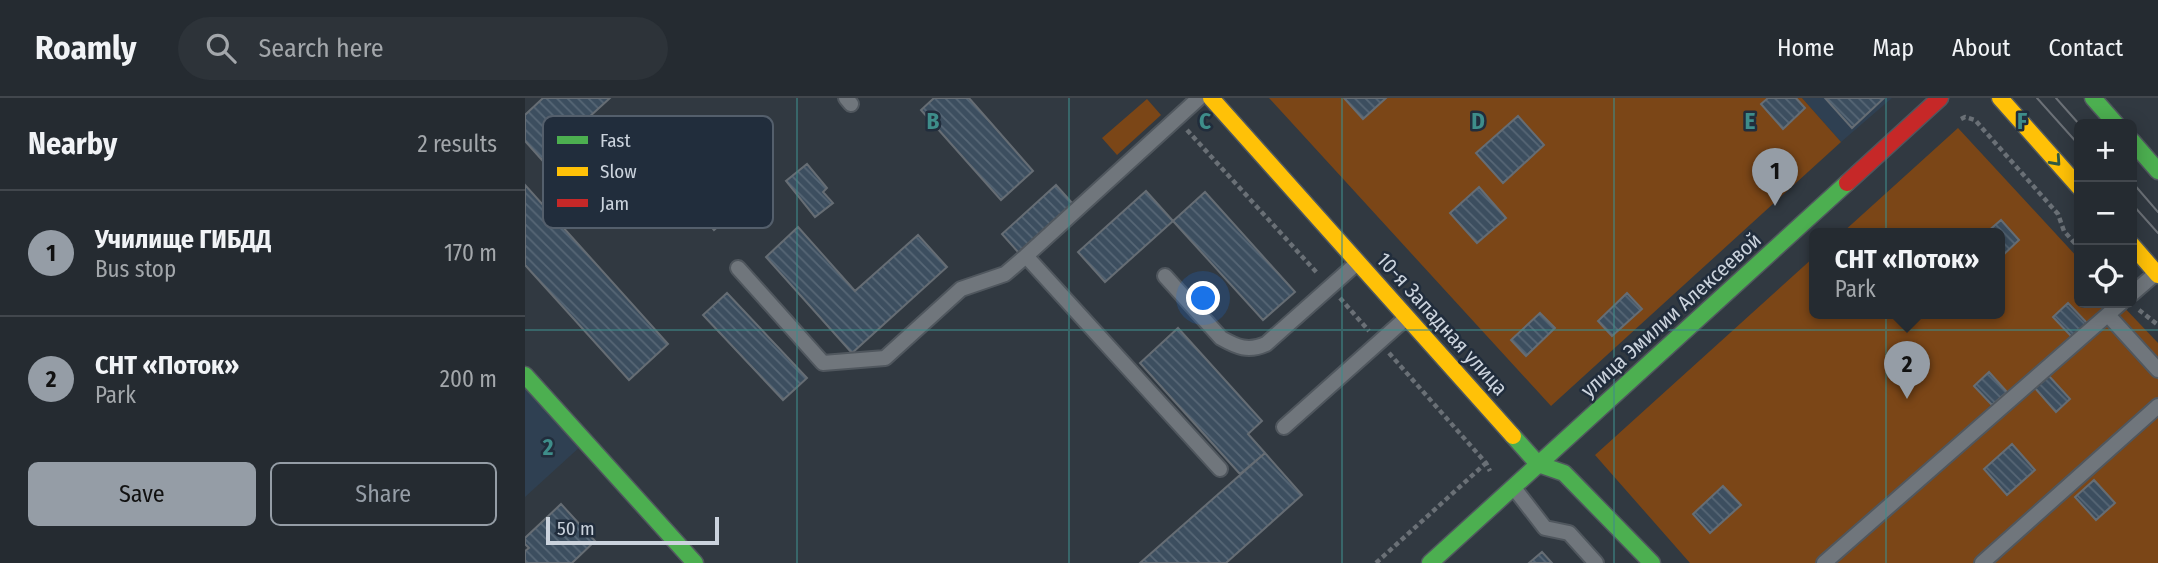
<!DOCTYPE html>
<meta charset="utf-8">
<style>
body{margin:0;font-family:"Fira Sans Condensed",sans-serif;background:#2d3339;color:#f1f3f6}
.controls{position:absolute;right:21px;top:21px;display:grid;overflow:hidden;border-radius:10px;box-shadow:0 4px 18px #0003}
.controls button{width:63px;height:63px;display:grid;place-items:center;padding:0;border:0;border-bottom:2px solid #42474d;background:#252b31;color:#f1f3f6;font:35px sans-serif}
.scale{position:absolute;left:21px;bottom:18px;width:173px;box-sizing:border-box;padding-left:7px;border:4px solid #cbd3dd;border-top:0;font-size:19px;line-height:24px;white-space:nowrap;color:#cbd3dd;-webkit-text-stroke:5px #212d3c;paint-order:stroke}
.you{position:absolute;left:679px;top:201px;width:24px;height:24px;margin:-18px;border:5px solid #fff;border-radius:50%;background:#1a73e8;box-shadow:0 0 0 10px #1a73e833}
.badge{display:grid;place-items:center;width:46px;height:46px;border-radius:50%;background:#959da6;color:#111;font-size:23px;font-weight:700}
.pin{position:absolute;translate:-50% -58px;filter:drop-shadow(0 2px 4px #0008)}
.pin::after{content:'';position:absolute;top:37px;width:24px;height:21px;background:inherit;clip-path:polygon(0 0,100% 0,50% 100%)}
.popup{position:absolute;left:1284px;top:130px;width:196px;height:91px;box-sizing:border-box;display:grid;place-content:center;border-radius:10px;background:#252b31;filter:drop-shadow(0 2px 5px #0005);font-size:23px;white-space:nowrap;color:#a3a7ab}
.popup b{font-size:26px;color:#f1f3f6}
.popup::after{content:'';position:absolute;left:50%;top:100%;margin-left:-14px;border:14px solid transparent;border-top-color:#252b31}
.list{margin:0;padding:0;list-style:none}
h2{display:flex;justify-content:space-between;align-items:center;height:91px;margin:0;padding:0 28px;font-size:30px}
h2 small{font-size:23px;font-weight:400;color:#a3a7ab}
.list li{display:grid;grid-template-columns:46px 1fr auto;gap:21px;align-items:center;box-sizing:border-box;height:126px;padding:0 28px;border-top:2px solid #42474d}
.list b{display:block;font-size:26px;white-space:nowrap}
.list p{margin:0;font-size:23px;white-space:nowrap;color:#a3a7ab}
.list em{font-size:23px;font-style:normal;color:#a3a7ab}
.actions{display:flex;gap:14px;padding:21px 28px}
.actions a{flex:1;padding:16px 0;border:2px solid #959da6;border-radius:10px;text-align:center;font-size:24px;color:#959da6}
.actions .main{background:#959da6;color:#111}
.icon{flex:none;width:38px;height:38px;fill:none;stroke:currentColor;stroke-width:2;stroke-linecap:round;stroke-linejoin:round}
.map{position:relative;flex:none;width:1633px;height:465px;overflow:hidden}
header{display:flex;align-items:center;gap:42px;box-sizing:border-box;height:98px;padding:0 35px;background:#252b31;border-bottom:2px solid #42474d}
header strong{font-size:33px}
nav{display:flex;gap:38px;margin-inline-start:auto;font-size:24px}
.search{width:490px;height:63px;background:#2d3339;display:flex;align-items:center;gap:18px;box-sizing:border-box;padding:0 24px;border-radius:38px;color:#a3a7ab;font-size:26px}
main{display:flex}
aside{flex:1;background:#252b31}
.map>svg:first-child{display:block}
.built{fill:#2f4052}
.green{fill:#7b4617}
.building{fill:url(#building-back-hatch);stroke:#666d74;stroke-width:2}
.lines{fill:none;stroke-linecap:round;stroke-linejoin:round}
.lane-casing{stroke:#50575e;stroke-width:18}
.fast-casing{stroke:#50575e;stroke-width:19}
.slow-casing{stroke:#50575e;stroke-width:19}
.jam-casing{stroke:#50575e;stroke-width:19}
.path{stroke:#6a7076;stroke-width:4.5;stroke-dasharray:5 3.5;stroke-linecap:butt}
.lane{stroke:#70767c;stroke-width:14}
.fast{stroke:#4caf50;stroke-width:16}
.slow{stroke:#ffc107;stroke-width:16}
.jam{stroke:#c62828;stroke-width:16}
.tram{stroke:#6c7177;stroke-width:2}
.oneway{stroke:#305a43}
.grid{fill:none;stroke:#3e8d8a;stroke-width:2;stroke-opacity:0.55}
.labels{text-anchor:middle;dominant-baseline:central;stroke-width:5;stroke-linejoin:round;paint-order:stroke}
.street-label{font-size:21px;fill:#cbd3dd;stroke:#212d3c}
.key{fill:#212d3c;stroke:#545f6c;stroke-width:2}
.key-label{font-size:19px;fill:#cbd3dd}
.grid-label{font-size:23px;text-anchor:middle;font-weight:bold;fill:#3e8d8a;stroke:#212d3c;stroke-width:5;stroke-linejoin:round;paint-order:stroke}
</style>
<header>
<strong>Roamly</strong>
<div class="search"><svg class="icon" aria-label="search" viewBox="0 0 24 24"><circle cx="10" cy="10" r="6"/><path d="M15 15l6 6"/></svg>Search here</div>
<nav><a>Home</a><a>Map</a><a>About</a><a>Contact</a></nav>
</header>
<main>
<aside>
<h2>Nearby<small>2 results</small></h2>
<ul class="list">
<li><span class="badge">1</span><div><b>Училище ГИБДД</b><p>Bus stop</p></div><em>170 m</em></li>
<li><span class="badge">2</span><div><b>СНТ «Поток»</b><p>Park</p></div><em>200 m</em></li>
</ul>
<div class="actions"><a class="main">Save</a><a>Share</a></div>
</aside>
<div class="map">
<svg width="1633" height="465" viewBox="0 0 1633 465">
<defs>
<pattern id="building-back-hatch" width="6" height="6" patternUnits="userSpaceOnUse" patternTransform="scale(1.75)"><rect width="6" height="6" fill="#3c4e5f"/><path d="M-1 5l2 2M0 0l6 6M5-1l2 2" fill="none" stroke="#576776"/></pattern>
</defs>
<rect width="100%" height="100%" fill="#313941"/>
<path class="built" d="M1277,0H1367L1316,44Z
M0,283L57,347L0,399Z"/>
<path class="green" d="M744,0H1277L1316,44L1026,308Z
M622,1L636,17L592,57L577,40Z
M1433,30L1554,161V205H1595L1633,245V465H1165L1070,357L1289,159V215H1475V135H1317Z"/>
<path class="building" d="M18,0H85L17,62L0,43V17Z
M409,0H444L508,73L476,102L396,12Z
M819,0H861L838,21Z
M1243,0H1271L1280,10L1258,31L1236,6Z
M1300,0H1359L1327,30Z
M993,18L1019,47L978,85L951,55Z
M180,44L227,99L189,132L142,77Z
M282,66L302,90L298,94L308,105L290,119L261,83Z
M0,87L143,246L104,282L0,167Z
M531,87L548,106L494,155L477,136Z
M954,89L981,120L952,145L925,115Z
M621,93L648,123L580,184L553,154Z
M680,94L770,194L738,222L648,123Z
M1476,122L1494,142L1475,160V135H1461Z
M273,129L330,193L393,137L422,169L327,255L241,159Z
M202,195L282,280L258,302L178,217Z
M1102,195L1117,211L1087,238L1073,223Z
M1543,205L1562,225L1547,239L1528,219Z
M1015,215L1030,230L1001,258L986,242Z
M653,230L737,323L723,336L740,355L715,376L615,265Z
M1464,274L1482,294L1467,307L1449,288Z
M1524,278L1545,301L1531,314L1510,290Z
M1487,346L1510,372L1482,397L1459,371Z
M740,355L777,397L701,465H615Z
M1569,382L1590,405L1571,422L1550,399Z
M1198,388L1216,407L1185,435L1168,416Z
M36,406L70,443L47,465H0V453L4,450L0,446V440Z
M1017,454L1027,465H1004Z"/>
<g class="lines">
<g class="lane-casing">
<path id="lane" d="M321,0L326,6
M674,0L501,158L695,371
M213,170L298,265L360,260L436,191L480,176L501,158
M640,178L696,240C712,249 723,254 741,246L832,165
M1607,196L1630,176
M1583,217L1633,272
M759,329L880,221
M989,390L1020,430L1044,435L1071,465
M1299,465L1596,205
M1457,465L1633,308"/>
</g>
<g class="fast-casing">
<path id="fast" d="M1568,0L1591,26
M1607,43L1633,73
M0,277L170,465
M988,338L1013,366L1039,375L1127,465
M905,465L1322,85"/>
</g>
<g class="slow-casing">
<path id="slow" d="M686,0L988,338
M1475,0L1554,89
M1607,147L1633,177"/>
</g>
<g class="jam-casing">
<path id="jam" d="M1322,85L1415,0"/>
</g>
<path class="path" d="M1436,21L1440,19L1450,22L1533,116L1539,133L1554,150
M662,32L793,176
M815,200L844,233
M1614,212L1633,227
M864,255L961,365L965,373
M851,465L962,364"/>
<use href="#lane" class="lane"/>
<use href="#fast" class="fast"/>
<use href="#slow" class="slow"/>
<use href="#jam" class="jam"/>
<path class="tram" d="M1512,0L1554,47
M1531,0L1554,26
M1607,84L1633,114
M1607,106L1633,135"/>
</g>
<defs><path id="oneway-chevron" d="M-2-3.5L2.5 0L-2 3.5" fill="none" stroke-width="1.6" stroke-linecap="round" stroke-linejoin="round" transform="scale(1.75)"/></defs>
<use class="oneway" href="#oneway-chevron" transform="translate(1531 63) rotate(48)"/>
<path class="grid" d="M272,0V465M544,0V465M817,0V465M1089,0V465M1361,0V465M0,232H1633"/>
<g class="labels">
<g class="street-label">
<text transform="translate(1146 217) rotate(-42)">улица Эмилии Алексеевой</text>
<text transform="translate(917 226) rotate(48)">10-я Западная улица</text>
</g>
</g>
<rect x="18" y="18" width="230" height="112" rx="10" class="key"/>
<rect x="32" y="38" width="31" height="8" fill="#4caf50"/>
<rect x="32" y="69" width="31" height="9" fill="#ffc107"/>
<rect x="32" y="101" width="31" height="8" fill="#c62828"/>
<g class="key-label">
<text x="75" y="49">Fast</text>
<text x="75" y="80">Slow</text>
<text x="75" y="112">Jam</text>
</g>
<g class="grid-label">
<text x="408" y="31">B</text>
<text x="680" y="31">C</text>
<text x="953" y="31">D</text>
<text x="1225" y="31">E</text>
<text x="1497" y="31">F</text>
<text x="23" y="357">2</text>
</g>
</svg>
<div class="controls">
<button>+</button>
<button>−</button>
<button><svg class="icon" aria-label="locate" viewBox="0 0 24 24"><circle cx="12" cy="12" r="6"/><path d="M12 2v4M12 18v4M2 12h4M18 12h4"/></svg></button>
</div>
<div class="scale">50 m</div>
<div class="you"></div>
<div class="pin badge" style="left:1250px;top:108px">1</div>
<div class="pin badge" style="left:1382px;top:301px">2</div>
<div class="popup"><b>СНТ «Поток»</b>Park</div>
</div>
</main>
